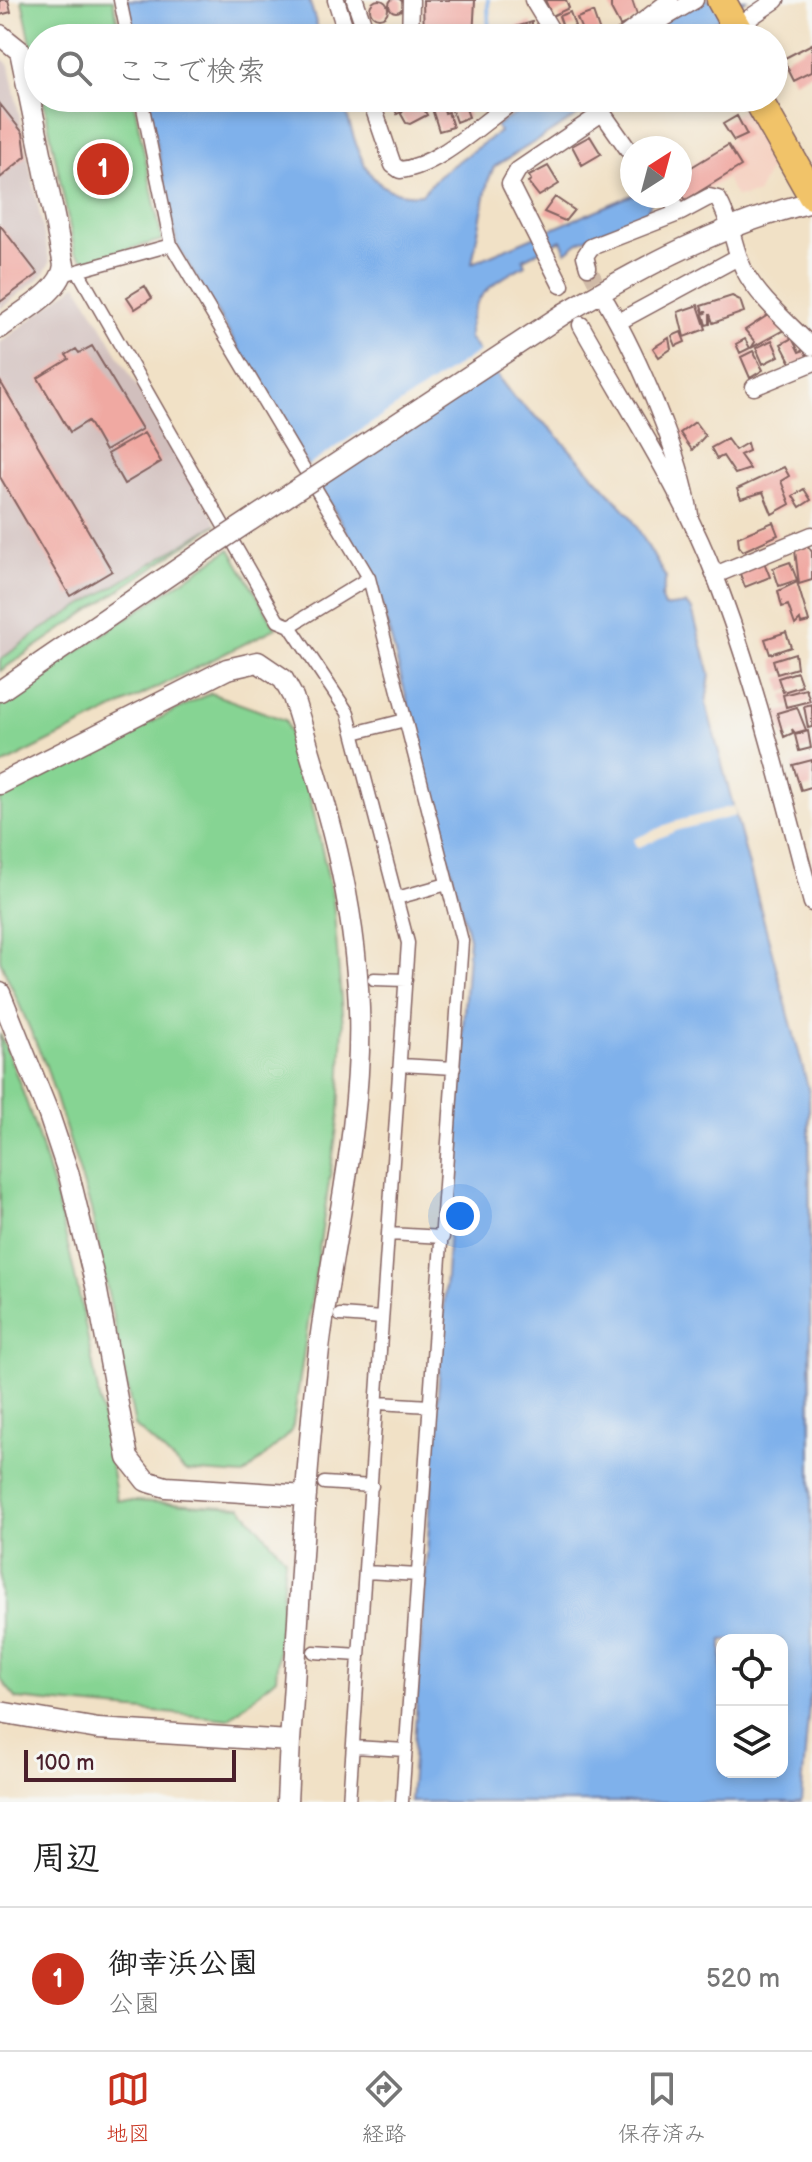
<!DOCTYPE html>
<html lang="ja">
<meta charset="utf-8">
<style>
body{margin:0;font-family:"Balsamiq Sans","Klee One",sans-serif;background:#f2f2f2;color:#222}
.controls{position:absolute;right:24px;bottom:24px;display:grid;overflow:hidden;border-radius:16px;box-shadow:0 4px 12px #0003}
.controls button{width:72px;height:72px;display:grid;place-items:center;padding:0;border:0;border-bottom:2px solid #e0e0e0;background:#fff;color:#222;font:40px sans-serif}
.compass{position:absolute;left:620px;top:136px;width:72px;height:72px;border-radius:50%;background:#fff;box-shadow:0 4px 12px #0003;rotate:36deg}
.scale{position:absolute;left:24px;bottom:20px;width:212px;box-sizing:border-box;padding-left:8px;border:4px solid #4a1f2b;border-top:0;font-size:22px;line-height:28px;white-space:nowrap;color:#4a1f2b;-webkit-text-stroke:6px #f6f6f2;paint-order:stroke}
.you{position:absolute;left:460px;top:1216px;width:28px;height:28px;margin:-20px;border:6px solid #fff;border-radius:50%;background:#1a73e8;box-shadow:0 0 0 12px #1a73e833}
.badge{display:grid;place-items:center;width:52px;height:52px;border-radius:50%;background:#c8321e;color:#fff;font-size:26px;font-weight:700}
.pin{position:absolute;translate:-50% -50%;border:4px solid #fff;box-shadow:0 2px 8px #0006}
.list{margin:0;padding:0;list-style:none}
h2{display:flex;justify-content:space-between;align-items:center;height:104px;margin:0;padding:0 32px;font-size:34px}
h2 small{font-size:26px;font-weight:400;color:#767676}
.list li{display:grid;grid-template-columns:52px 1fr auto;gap:24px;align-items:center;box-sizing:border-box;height:144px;padding:0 32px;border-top:2px solid #e0e0e0}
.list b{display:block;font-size:30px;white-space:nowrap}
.list p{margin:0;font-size:26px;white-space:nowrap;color:#767676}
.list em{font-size:26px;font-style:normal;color:#767676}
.icon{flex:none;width:44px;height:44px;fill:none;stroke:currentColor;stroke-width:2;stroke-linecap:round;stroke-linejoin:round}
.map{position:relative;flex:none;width:812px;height:1802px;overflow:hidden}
.search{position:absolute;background:#fff;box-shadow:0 4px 12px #0003;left:24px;right:24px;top:24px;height:88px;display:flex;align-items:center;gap:20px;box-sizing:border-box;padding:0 28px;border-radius:44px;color:#767676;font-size:30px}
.sheet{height:248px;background:#fff}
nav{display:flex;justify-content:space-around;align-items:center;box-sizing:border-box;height:112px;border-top:2px solid #e0e0e0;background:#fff;font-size:22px;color:#767676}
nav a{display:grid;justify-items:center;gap:4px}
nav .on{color:#c8321e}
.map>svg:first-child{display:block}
.built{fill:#f5d2c2}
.industrial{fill:#d1bfbd}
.green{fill:#86d493;stroke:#687a5f;stroke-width:2}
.water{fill:#7fb1eb;stroke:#64688b;stroke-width:2;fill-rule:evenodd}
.pier{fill:#f1e1c6}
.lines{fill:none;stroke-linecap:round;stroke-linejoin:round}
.stream{stroke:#7fb1eb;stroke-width:4}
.building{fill:#f0a9a2}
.minor-tunnel{stroke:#d0baa7;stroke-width:16;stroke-dasharray:16 8;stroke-linecap:butt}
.pedestrian-casing{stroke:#846361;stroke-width:15}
.minor-casing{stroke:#846361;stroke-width:19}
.tertiary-casing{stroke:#846361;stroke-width:23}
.trunk-casing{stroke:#846361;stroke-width:31}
.pedestrian{stroke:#fff;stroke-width:12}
.minor{stroke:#fff;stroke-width:16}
.tertiary{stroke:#fff;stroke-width:20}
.trunk{stroke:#f1c369;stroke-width:28}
.tertiary-bridge-casing{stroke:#846361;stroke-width:23;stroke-linecap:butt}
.tertiary-bridge{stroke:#fff;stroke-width:20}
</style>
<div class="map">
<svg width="812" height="1802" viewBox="0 0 812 1802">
<rect width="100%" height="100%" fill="#f6f6f2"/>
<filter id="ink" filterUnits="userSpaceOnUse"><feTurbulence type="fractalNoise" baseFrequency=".0125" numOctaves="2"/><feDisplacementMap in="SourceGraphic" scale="16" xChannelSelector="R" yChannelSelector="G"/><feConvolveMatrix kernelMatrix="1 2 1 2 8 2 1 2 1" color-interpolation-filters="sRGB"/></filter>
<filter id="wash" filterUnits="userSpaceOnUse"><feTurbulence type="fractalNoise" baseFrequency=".006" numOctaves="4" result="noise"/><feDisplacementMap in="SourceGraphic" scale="32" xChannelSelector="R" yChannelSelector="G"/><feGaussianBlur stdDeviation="1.8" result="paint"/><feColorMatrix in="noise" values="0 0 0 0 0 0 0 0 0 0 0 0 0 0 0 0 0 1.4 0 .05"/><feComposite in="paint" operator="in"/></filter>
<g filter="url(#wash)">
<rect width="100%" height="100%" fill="#f1e1c6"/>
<path class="built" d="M745,108L774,160L757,194L736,197L726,179L687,202L681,201L677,196H680V171L731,139L721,123Z"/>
<path class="industrial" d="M0,56L9,65L50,263L42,276L0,309Z
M77,284L217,524L41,630L0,660V343Z"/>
<path class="green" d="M22,0H113L121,38H38V77Z
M43,98H133L162,240L85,261L75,252Z
M217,524L0,671V660L41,630Z
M230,549L276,628L0,766V703Z
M210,693L285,720L307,784L333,899L343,1026L339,1115L292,1431L244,1475L185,1471L135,1426L91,1209L46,1066L0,960V798Z
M0,1034C64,1183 89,1341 117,1500L241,1507L285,1558L276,1678L229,1719L17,1699L0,1679Z"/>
<path class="water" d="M126,0H309L321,38H134Z
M700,0H746L709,26L693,30L686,38H636Z
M147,98H341C359,145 361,200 422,194L439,175L499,132L496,126L542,98H606L494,167L488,181L472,263L632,195L649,196L652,200L647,212L580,241L566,252L561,240L523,259L525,265C491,284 469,296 469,338L514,398L550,428L630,515L666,578L661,599L664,607L686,604L692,610L710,674L706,704L809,1091L812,1669L801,1802H410L469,938L376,581L177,245ZM722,1640H782V1772H722Z"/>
<path class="pier" d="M482,349L497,370L317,489L305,468Z
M734,806L736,816L678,830L637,848L634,839L673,822Z"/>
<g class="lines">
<path class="stream" d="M488,0L489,38"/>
</g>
<g id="blocks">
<path class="building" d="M389 5a7 7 0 1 1 14 0a7 7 0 1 1-14 0Z
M0,0H8L11,12L0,15Z
M423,0H475L473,38H424Z
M545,0H566L569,8L552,16Z
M611,0H632L638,18L620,26L611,9Z
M370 9a9 9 0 1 1 18 0a9 9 0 1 1-18 0Z
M570,12L575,26L564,30L559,16Z
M593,12L602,38H585L577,18Z
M532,22V38H511L509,29Z
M383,31H405V38H383Z
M812,44V72L794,81L783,59Z
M402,98L412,102L418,98L427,115L410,124L406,123L401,114L404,110L397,114L392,104Z
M462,98L469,117L456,122L449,102Z
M433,103L435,109L443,106L445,113L448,112L453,127L439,131L432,109L427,110L425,105Z
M0,104L23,133L26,156L0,178Z
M737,116L747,135L734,141L723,124Z
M590,136L601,154L582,165L572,146Z
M728,145L741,166L686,200L680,193V174Z
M548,166L559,184L539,196L528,182L531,180L529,176Z
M555,197L574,210L565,221L544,212Z
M0,225L38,274L0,302Z
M145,286L152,298L135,309L127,297Z
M732,296L740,300L744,312L713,323L710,314V324L706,325L703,314L707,312H703L701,306Z
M698,305L706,329L684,337L678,312Z
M768,315L784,330L751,348L755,342L745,330Z
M681,332L685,342L676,346L672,336Z
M669,338L671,349L659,357L653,348Z
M792,338L799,352L804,350L808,358L792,365L781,344Z
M745,339L750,348L740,353L736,344Z
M772,340L779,356L763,364L756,348Z
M92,346L142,429L105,451L88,421L70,432L38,378L69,359L66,355L76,349L79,353Z
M753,351L763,370L750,378L741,357Z
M0,381L112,571L70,596L0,477Z
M695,422L705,436L692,450L680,433Z
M144,433L161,462L124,484L107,454Z
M727,439L735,450L747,443L749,451L740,455L750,469L735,474L723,456L717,459L711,448Z
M784,467L789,476L781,481L790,504L772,514L763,492L741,499L737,489Z
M804,489L811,500L800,507L793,496Z
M773,522L778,535L743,551L739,546L738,537Z
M808,546L812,552V580L799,584L795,550Z
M764,562L770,577L745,587L739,571Z
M790,562L797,580L779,586L773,568Z
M797,582L809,622L801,624L800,620L795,625L788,605L782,607L778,591Z
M786,632L791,647L770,654L765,639Z
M795,653L797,668L777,674L773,660Z
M797,672L802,686L783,692L778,678Z
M806,689L810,701L786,707L783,695Z
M812,704V727L808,728L804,706Z
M797,707L806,730L795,733L792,729L793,733L784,737L777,713Z
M808,731L811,748L799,751L795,735Z
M812,760L811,787L801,790L793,765Z"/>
</g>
</g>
<g filter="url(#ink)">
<use href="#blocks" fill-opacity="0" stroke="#846361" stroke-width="2"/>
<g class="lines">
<path class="minor-tunnel" d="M588,267L606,301"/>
<g class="pedestrian-casing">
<path id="pedestrian" d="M120,0L128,38
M141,98L171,245L369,578L462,941L402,1802
M78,271L278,621L290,626L348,713L408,943L349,1802
M70,273L171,245
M290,626L369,578
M354,733L405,720
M397,898L447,884
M374,979L406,980
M401,1065L454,1068
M389,1234L443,1237
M340,1315L382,1318
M378,1403L430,1406
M324,1483L372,1486
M366,1572L418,1575
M314,1652L359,1655
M354,1747L406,1750"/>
</g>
<g class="minor-casing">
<path id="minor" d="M336,0L348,38
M355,0L368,38
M533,0L556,38
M736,27L776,0
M631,32L646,29L695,0
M410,38L411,0
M621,38L670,0
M370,98L393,165L400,170C440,166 484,120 518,98
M592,98L632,155
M667,196L681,212L709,197L718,199C732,223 733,247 744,270C759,299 790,324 812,347
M588,267L585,256L591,247L681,212
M561,285L510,184L518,170L602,113
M607,303C638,356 681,455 690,515
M618,322L738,257
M581,325C626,406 682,490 715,576C756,681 783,794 812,903
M754,387L812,363
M715,575L812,535"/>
</g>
<g class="tertiary-casing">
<path id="tertiary" d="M0,35L20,51L64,265C62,292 20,312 0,328
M565,313C644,266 722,224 812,202
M0,691L213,545
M0,784L227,669L258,662L283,679L293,697C326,803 355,895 359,1008C363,1125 333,1235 319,1349C304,1479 300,1610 290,1741
M0,993L49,1115L69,1175L96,1286L128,1458L146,1481L166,1487L306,1496
M0,1712L98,1729L290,1741L287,1802"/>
</g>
<g class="trunk-casing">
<path id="trunk" d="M721,0L742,38
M757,98L812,195"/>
</g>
<use href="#pedestrian" class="pedestrian"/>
<use href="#minor" class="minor"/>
<use href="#tertiary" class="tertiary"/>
<use href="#trunk" class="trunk"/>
<g class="tertiary-bridge-casing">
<path id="tertiary-bridge" d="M213,545L565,313"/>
</g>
<use href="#tertiary-bridge" class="tertiary-bridge"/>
</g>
</g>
</svg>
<div class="controls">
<button><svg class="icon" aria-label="locate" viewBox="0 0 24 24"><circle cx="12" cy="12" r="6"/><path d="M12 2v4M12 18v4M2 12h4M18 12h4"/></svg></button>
<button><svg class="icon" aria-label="layers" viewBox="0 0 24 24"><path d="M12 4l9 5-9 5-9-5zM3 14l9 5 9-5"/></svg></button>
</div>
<svg class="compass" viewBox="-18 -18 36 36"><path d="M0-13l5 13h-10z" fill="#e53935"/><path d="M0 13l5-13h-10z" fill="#767676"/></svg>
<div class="scale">100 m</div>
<div class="you"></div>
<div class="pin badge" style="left:103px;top:169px">1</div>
<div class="search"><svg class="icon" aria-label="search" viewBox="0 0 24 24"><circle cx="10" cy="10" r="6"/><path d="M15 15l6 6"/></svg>ここで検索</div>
</div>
<section class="sheet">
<h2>周辺<small></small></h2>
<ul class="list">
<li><span class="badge">1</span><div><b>御幸浜公園</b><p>公園</p></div><em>520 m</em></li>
</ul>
</section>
<nav>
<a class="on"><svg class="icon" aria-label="map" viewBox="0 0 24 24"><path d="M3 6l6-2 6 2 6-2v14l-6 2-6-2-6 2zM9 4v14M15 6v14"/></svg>地図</a>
<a><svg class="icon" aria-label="directions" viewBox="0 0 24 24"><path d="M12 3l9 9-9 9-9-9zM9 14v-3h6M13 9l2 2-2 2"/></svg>経路</a>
<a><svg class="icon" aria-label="saved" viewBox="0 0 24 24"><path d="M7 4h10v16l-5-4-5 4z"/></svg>保存済み</a>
</nav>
